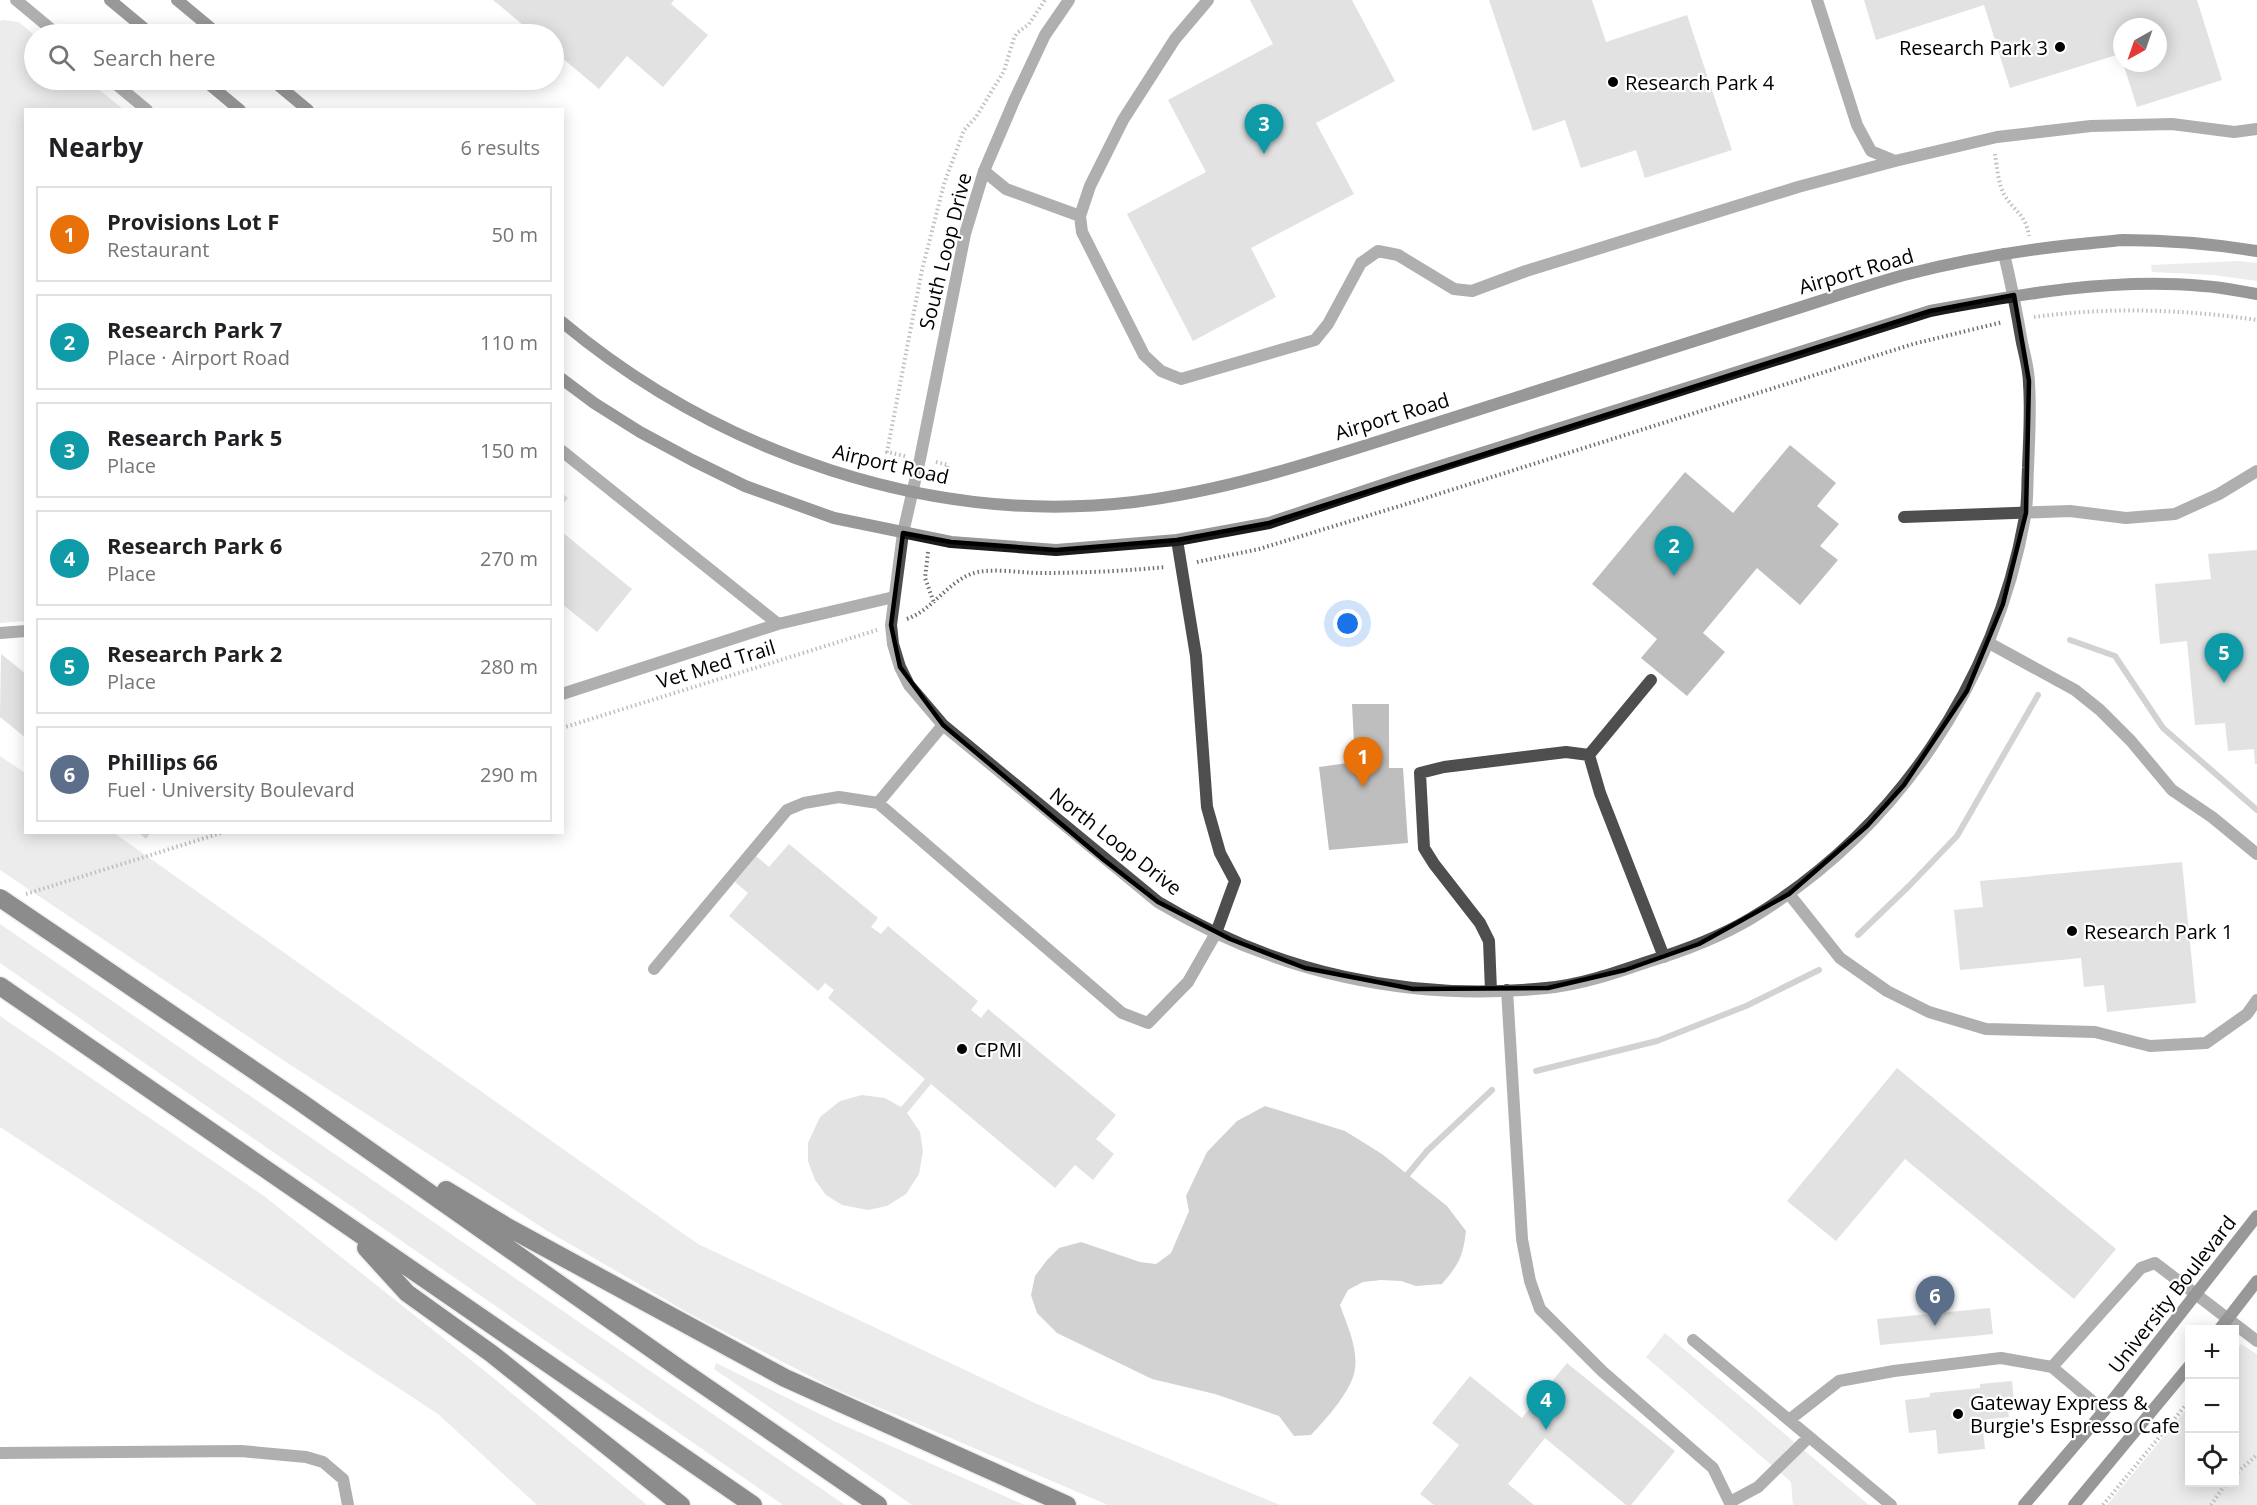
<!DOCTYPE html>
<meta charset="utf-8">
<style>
body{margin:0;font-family:"Open Sans",sans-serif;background:#f2f2f2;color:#202124}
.controls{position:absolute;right:18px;bottom:18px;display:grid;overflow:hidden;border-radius:0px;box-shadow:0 3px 15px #0003}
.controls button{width:54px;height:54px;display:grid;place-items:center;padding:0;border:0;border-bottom:2px solid #e0e0e0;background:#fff;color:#202124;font:30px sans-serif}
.compass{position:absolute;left:2113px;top:18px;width:54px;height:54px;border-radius:50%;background:#fff;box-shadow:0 3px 15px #0003;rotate:220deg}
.you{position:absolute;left:1348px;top:624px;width:21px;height:21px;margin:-15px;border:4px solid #fff;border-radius:50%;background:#1a73e8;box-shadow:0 0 0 9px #1a73e833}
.badge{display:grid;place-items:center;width:39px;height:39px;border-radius:50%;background:#7c3aed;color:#fff;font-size:20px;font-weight:700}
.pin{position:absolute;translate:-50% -50px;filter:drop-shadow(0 2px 3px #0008)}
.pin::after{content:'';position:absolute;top:32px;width:21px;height:18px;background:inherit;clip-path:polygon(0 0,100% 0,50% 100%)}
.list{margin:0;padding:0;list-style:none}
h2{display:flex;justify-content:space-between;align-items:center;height:78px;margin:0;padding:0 24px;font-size:26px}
h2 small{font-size:20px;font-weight:400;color:#757577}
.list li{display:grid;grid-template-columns:39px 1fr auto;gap:18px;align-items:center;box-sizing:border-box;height:96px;margin:0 12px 12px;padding:0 12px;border:2px solid #e0e0e0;border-radius:0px}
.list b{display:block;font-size:22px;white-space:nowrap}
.list p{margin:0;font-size:20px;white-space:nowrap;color:#757577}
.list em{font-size:20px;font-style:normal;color:#757577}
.icon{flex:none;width:33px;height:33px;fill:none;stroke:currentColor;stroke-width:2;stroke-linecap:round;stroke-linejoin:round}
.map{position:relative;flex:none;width:2257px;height:1505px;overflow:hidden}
.search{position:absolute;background:#fff;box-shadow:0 3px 15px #0003;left:24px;top:24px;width:540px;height:66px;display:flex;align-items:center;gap:15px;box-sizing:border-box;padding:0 21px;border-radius:33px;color:#757577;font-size:22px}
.panel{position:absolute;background:#fff;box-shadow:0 3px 15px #0003;left:24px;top:108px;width:540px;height:726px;border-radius:0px}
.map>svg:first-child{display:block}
.green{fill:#d5d5d5}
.water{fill:#9c9c9c}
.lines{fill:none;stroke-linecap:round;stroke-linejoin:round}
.stream{stroke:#9c9c9c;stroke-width:6}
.building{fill:#bebebe}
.highway-casing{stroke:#dbdbdb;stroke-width:21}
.path{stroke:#707070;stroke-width:4;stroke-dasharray:1.5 3;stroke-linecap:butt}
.lane{stroke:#4e4e4e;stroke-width:12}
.street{stroke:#4e4e4e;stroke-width:12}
.secondary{stroke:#1b1b1b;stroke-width:12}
.highway{stroke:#000;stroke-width:18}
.highway-bridge-casing{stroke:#dbdbdb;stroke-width:21;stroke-linecap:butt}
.highway-bridge{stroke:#000;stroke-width:18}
.marked{fill:none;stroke:#000;stroke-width:4.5;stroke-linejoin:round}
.poi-dot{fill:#000;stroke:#fff;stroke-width:2}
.labels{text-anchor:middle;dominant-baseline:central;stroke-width:4.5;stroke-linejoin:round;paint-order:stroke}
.poi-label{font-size:20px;fill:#000;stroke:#fff;text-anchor:start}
.street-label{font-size:20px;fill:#000;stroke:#fff}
</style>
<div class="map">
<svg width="2257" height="1505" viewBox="0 0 2257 1505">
<rect width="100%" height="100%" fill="#fff"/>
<path class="green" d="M2,20L19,22L34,35V80H87L123,109L26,110V621L0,623V21Z
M2239,261L2257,263V281L2214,275L2152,272L2151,265Z
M0,756L25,773L26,832L114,833L698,1244L1037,1404L1280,1505H1108L833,1388L692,1315L549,1232L289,1064L0,870Z
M0,924L57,963L845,1505H783L0,963Z
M0,1016L264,1196L486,1372L647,1505H537L438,1414L0,1127Z
M1665,1333L1869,1505H1793L1791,1482L1646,1357Z
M2241,1344L2257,1354V1505H2107L2189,1406L2190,1482H2234V1352Z
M716,1363L834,1421L1025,1505H912L714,1369Z"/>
<path class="water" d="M1265,1106L1345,1131L1382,1154L1447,1206L1466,1231C1463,1257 1459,1264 1442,1284L1416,1286L1401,1281L1381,1280L1363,1282L1348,1290L1340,1305C1347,1325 1358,1348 1355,1369C1352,1391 1326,1419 1311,1435L1294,1436L1279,1416L1215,1394L1152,1379L1057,1333L1037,1313L1031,1295L1035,1276L1047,1260L1059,1248L1081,1242L1140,1262L1156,1264L1171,1253L1189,1211L1186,1196L1207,1152L1237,1121Z"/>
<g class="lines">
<path class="stream" d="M2070,640L2115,656L2163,728L2257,810
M1858,935L1909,886L1957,836L2038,695
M1536,1071L1657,1041L1746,1006L1819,970
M1408,1174L1427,1151L1492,1090"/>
</g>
<path class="building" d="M493,0H674L671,4L708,35L663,87L627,56L599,89L554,51V34H534Z
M1250,0H1352L1395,81L1316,123L1354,194L1251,248L1276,297L1193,341L1127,214L1206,172L1168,100L1273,44Z
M1489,0H1592L1606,42L1687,15L1732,150L1645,178L1636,150L1581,168L1565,120L1533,131Z
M1864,0H2197L2222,80L2137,107L2123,63H2158V27H2122V59L2120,54L2010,88L1984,5L1876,40Z
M1790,445L1836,483L1817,506L1839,524L1820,546L1838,560L1800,605L1757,568L1703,633L1725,652L1687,696L1641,658L1657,639L1592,584L1685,472L1733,513Z
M562,493L568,498L562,505Z
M562,532L632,589L597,632L562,604Z
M2257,550V764H2255L2254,749L2228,751L2225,723L2195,725L2187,641L2160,644L2155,584L2211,579L2208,554Z
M1,654L26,674V738L0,717Z
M1352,704H1389V768H1403L1408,843L1329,850L1319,767L1355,762Z
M138,832H151L146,839Z
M789,844L878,918L871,927L881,934L888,926L978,1001L971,1010L981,1018L988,1009L1116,1115L1096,1139L1114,1154L1093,1180L1075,1165L1055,1188L931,1084L907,1113L920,1132L923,1151L919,1174L906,1194L887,1206L868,1210L842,1205L826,1195L815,1180L808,1161V1143L820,1117L840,1101L862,1095L885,1098L901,1107L925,1079L828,998L834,990L825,983L818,991L729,916L748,893L735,882L756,856L769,867Z
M2182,862L2196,1003L2107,1012L2104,985L2084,987L2081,958L1960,970L1954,910L1983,907L1980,881Z
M1897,1068L2116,1249L2074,1299L1905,1159L1836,1241L1787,1201Z
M1990,1308L1993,1334L1880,1345L1877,1319Z
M1567,1363L1675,1451L1631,1505H1626L1545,1438L1508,1484L1534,1505H1434L1420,1494L1459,1445L1432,1423L1470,1376L1522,1418Z
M2012,1381L2015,1411H2008L2009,1417L1982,1420L1985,1449L1938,1454L1936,1430L1909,1433L1905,1400L1930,1397V1393L1980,1388V1384Z"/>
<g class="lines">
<g class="highway-casing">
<path id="highway" d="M83,954L299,1101L680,1369L878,1505
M0,986L753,1505
M446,1190L509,1228L785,1378L1067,1505
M366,1248L407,1293L492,1354L681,1505"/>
</g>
<path class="path" d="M1995,154C1997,167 1998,184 2005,196C2015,212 2026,215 2029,236
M2034,317C2108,307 2183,309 2257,320
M905,456L887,452L922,270L944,184L964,130L976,117L1004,71L1014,38L1017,33L1029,24L1045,0
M936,462L948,465L944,481
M928,552L925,578L934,603
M1197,562L1259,549L1413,502L1913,344L2003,322
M907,619C932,610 946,584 971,574C989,567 1021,573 1040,573C1082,573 1124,571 1166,567
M562,728L877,630
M26,894L224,832
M2234,1475L2257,1455
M2103,1505L2190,1400
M2211,1505L2227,1482"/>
<path class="lane" d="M16,0L57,34
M1208,0L1175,39L1123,120L1090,186L1080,216L1082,232L1144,355L1161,371L1181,379L1315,340L1328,324L1361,263L1378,251L1398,255L1454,289L1472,291L1526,271L1798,187L1895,161
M1817,0L1857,125L1871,151L1895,161L1997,137L2091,126L2172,124L2234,132L2257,129
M111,80L147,110
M984,171L1006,189L1080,216
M562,451L778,624L894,597
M1904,517L2070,511L2126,518L2175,514L2219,494L2257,471
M0,633L26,631
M1989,643L2075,690L2100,710L2131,741L2172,790L2212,817L2257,854
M1651,680L1589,755L1600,793L1664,957
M562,694L778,624
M943,725L878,803L1122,1013L1148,1023L1188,982L1216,933L1235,881L1220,853L1207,807L1196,656L1177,540
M1789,894L1840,958L1887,991L1929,1012L1986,1029L2095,1032L2150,1046L2206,1043L2247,1014L2257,1000
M654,969L787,810L804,803L839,797L878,803
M1507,990L1522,1239L1530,1281L1540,1309L1602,1371L1713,1468L1731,1505
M1491,991L1489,941L1480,923L1434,864L1424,848L1420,773L1444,767L1566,752L1589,755
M1693,1340L1891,1505
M2052,1367L2141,1268L2155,1263L2257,1341
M1789,1420L1839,1381L1894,1371L2001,1358L2052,1367L2104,1411
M0,1453L241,1451L306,1457L323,1462L343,1479L348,1505
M1730,1502L1758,1487L1809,1437"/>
<path class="street" d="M1069,0L1045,35L1014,101L984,171L965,234L920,459L903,533L891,625L893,644L900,667L909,685L943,725L1158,902C1276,973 1409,1002 1546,988C1580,985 1615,973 1647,962C1683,951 1718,938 1750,919C1896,831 1995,684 2025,517C2028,501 2027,484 2028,468C2029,440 2031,412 2029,384C2029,370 2025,356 2022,343C2017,313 2011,283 2004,254"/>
<path class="secondary" d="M110,0L151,34
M177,0L218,34
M204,80L240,110
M272,80L308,110
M562,322C719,453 930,526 1134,502C1234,490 1331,456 1427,426C1544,389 1660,351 1776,315C1818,302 1861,287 1904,275C1958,261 2015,251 2071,245C2088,244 2106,241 2124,240C2169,240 2213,244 2257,251
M562,379L594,403L640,432L692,460L745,486L834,518L951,542L1056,550L1177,540L1269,523L1406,477L1930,311C2016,295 2114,277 2203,286C2221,287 2239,291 2257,294
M2219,1330L2257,1281
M2024,1505L2104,1411L2257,1216
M2074,1505L2190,1365"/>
<use href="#highway" class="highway"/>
<g class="highway-bridge-casing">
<path id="highway-bridge" d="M0,898L83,954"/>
</g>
<use href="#highway-bridge" class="highway-bridge"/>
</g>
<path d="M0 0H2257V1505H0ZM2014,295L2029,381L2026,513L2003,604L1967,691L1904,785L1867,826L1789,894L1699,944L1625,970L1548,988L1413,989L1305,968L1230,939L1158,902L1104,860L943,725L900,667L891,625L903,533L951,542L1056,550L1177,540L1269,523L1930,311Z" fill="#fff" fill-opacity=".55" fill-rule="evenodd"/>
<path class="marked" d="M2014,295L2029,381L2026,513L2003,604L1967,691L1904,785L1867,826L1789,894L1699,944L1625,970L1548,988L1413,989L1305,968L1230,939L1158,902L1104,860L943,725L900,667L891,625L903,533L951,542L1056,550L1177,540L1269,523L1930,311Z"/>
<g class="poi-dot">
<circle cx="2060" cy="47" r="6"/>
<circle cx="1613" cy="82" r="6"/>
<circle cx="2072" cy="931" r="6"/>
<circle cx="962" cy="1049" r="6"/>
<circle cx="1958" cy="1414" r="6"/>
</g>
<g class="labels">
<g class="poi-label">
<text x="2048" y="47" text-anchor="end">Research Park 3</text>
<text x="1625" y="82">Research Park 4</text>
<text x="2084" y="931">Research Park 1</text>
<text x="974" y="1049">CPMI</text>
<text x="1970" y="1402">Gateway Express &amp;<tspan x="1970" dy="23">Burgie's Espresso Cafe</tspan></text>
</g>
<g class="street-label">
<text transform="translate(945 251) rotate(-76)">South Loop Drive</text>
<text transform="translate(1856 271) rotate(-16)">Airport Road</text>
<text transform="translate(1392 416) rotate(-17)">Airport Road</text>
<text transform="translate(891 464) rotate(13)">Airport Road</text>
<text transform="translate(716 664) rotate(-17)">Vet Med Trail</text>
<text transform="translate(1116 841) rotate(38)">North Loop Drive</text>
<text transform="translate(2172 1294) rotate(-52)">University Boulevard</text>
</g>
</g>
</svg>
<div class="controls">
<button>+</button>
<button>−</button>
<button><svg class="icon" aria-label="locate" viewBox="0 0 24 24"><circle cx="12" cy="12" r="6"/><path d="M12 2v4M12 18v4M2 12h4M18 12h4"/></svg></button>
</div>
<svg class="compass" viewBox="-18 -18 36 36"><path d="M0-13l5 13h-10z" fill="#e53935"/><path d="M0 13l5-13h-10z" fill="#757577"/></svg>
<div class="you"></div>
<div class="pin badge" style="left:1363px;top:787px;background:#e8710a">1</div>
<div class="pin badge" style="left:1674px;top:576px;background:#0f9aa8">2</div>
<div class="pin badge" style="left:1264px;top:154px;background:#0f9aa8">3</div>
<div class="pin badge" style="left:1546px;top:1430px;background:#0f9aa8">4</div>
<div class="pin badge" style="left:2224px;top:683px;background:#0f9aa8">5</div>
<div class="pin badge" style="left:1935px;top:1326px;background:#5c6f8a">6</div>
<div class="search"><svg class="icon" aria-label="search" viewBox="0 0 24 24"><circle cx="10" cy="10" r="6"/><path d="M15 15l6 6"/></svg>Search here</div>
<section class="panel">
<h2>Nearby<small>6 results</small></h2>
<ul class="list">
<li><span class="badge" style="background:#e8710a">1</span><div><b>Provisions Lot F</b><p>Restaurant</p></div><em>50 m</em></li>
<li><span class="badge" style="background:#0f9aa8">2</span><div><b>Research Park 7</b><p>Place · Airport Road</p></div><em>110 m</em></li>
<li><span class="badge" style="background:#0f9aa8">3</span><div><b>Research Park 5</b><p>Place</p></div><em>150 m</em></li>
<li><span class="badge" style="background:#0f9aa8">4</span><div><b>Research Park 6</b><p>Place</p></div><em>270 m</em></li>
<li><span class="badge" style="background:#0f9aa8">5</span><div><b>Research Park 2</b><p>Place</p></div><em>280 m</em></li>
<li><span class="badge" style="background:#5c6f8a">6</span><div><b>Phillips 66</b><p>Fuel · University Boulevard</p></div><em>290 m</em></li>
</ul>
</section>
</div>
